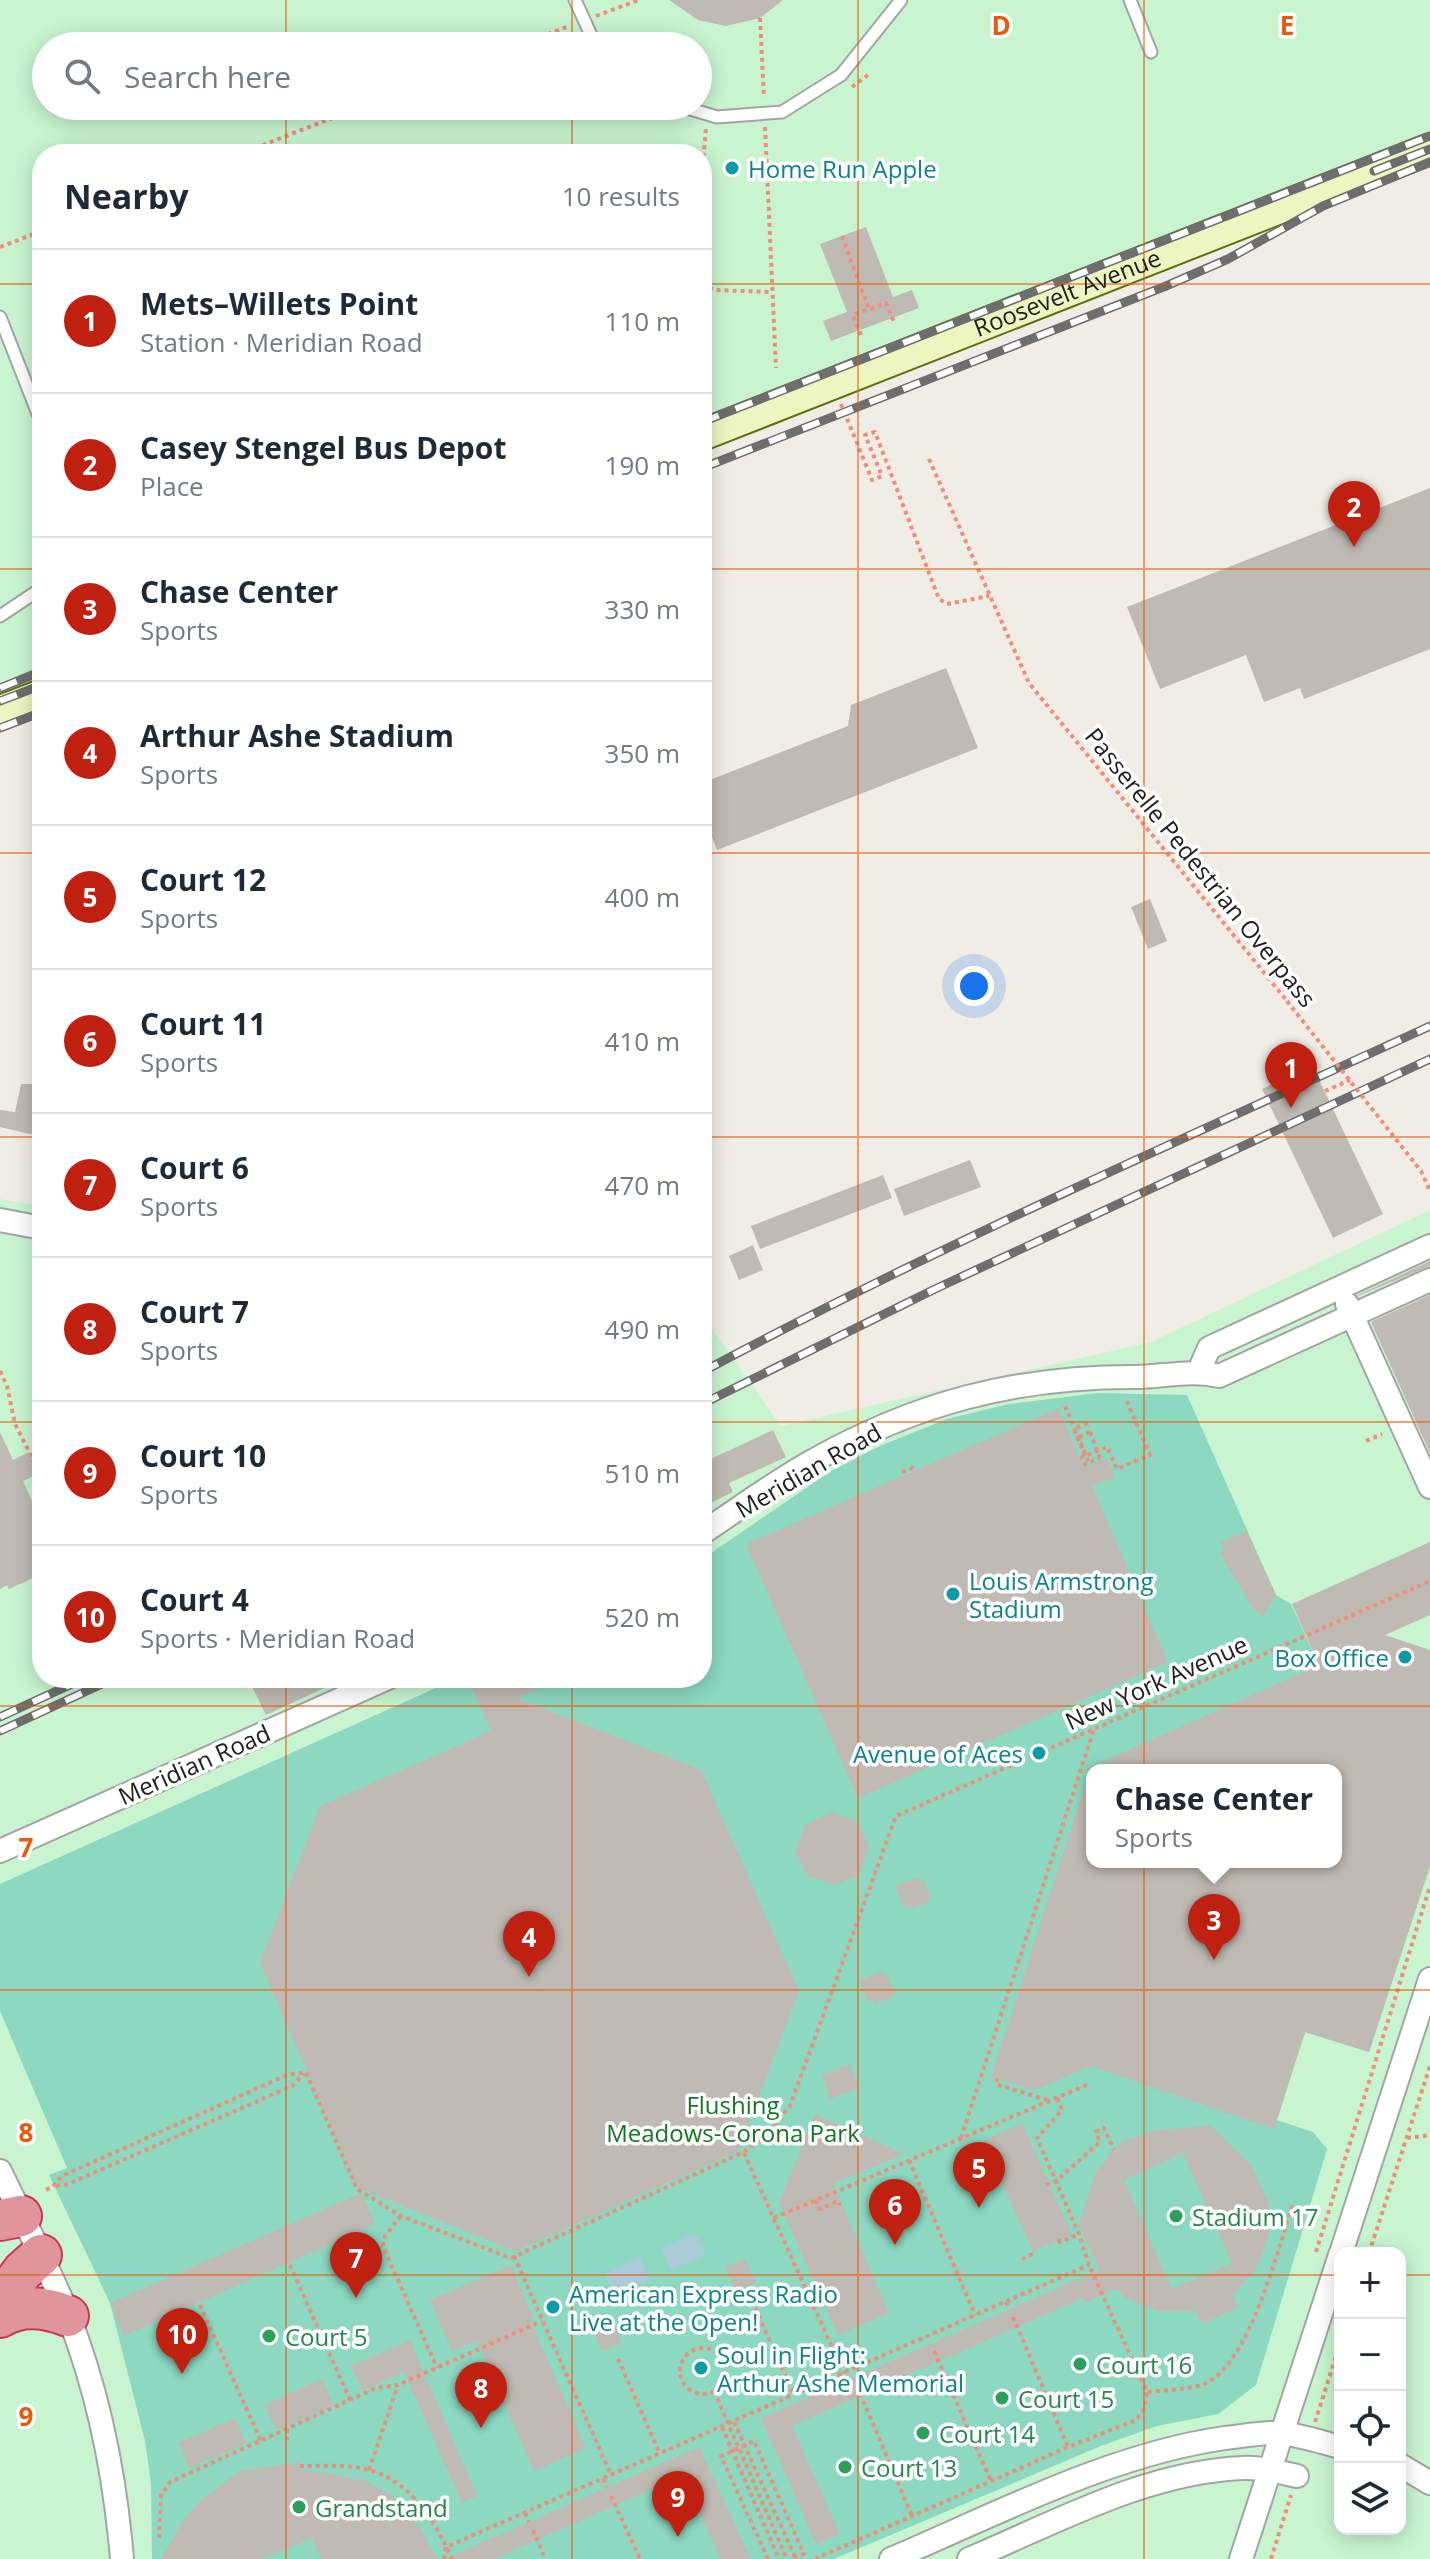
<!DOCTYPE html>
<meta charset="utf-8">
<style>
body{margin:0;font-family:"Open Sans",sans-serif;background:#f6f6f7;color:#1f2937}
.controls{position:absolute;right:24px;bottom:24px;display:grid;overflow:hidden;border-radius:16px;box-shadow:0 4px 20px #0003}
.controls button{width:72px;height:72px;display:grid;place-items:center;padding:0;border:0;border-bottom:2px solid #e0e1e3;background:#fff;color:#1f2937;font:40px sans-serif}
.you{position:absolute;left:974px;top:986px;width:28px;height:28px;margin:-20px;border:6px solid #fff;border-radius:50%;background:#1a73e8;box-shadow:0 0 0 12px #1a73e833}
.badge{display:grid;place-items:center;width:52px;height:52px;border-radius:50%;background:#bf2010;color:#fff;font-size:26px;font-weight:700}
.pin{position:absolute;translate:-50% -66px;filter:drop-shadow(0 2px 4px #0008)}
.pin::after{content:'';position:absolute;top:42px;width:28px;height:24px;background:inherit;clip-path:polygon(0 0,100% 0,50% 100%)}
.popup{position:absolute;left:1086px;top:1764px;width:256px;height:104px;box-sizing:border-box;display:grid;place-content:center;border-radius:16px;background:#fff;filter:drop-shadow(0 2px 6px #0005);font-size:26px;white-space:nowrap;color:#747a83}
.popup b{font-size:30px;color:#1f2937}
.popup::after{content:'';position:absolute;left:50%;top:100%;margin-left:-16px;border:16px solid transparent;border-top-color:#fff}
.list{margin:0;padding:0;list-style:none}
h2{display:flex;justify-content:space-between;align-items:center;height:104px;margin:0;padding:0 32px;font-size:34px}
h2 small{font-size:26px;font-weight:400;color:#747a83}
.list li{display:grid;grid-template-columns:52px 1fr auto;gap:24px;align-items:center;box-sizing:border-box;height:144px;padding:0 32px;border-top:2px solid #e0e1e3}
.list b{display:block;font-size:30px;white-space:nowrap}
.list p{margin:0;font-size:26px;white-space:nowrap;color:#747a83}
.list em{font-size:26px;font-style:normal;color:#747a83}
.icon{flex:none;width:44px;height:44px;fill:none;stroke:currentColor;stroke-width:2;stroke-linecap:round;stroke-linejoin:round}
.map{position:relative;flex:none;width:1430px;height:2559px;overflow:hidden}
.search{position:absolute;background:#fff;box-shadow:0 4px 20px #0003;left:32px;top:32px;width:680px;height:88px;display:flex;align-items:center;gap:20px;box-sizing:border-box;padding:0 28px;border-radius:44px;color:#747a83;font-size:30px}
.panel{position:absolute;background:#fff;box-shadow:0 4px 20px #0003;left:32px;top:144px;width:680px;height:1544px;border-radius:32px}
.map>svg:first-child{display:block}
.park{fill:#c8f5d0;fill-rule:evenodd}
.pitch{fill:#8cd8c1;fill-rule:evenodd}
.water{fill:#abcbd9}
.building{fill:#c0bab4;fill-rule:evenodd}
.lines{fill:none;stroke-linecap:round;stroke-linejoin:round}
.lane-casing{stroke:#a4a4a4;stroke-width:15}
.street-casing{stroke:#a4a4a4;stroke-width:26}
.secondary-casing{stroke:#5c700e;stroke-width:34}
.highway-casing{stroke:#cd345b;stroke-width:44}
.path{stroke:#ef8f79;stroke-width:4;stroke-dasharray:4 4;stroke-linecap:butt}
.lane{stroke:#fff;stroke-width:11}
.street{stroke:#fff;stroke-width:22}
.secondary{stroke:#edf5c0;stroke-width:30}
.highway{stroke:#e0959d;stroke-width:40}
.rail-casing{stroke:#6e6e6e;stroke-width:9}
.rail{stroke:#fff;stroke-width:6;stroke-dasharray:18;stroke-linecap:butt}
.path-bridge{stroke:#ef8f79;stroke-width:4;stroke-dasharray:4 4;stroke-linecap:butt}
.grid{fill:none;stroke:#e8590c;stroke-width:2;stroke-opacity:0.55}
.culture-dot{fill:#0f9aa8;stroke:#fff;stroke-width:3}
.leisure-dot{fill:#2e9e5b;stroke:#fff;stroke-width:3}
.labels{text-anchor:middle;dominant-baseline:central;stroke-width:7;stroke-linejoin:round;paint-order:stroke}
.culture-label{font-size:24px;fill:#0d838f;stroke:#fff;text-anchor:start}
.street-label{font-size:24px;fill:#202020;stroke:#fff}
.park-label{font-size:24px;fill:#157726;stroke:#fff}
.leisure-label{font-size:24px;fill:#27864d;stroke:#fff;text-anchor:start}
.grid-label{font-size:26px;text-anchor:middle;font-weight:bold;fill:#e8590c;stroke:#fff;stroke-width:7;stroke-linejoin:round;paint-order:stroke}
</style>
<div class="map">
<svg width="1430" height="2559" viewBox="0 0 1430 2559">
<rect width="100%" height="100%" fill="#f0ede7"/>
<path class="park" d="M0,0H1430V149L702,435V154H42V695L0,711ZM46,46H698V106H46Z
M0,1199L42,1206V1678H702V1319L706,1320L781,1426L1151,1342L1430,1210V2559H0ZM1092,1770H1336V1862H1092ZM1340,2253H1400V2529H1340Z"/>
<path class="pitch" d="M1098,1393L1187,1395L1276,1595L1291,1604L1319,1665L1430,1866L1369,2052L1305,2032L1277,2120L1313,2132L1327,2149L1256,2385L1218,2414L1157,2426L1101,2446L834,2559H152L151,2483L145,2441L110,2303L49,2175L67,2168L0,2011V1884L458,1678H702V1562L711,1553L831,1471L882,1445L947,1419L1009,1404ZM1092,1770H1336V1862H1092Z"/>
<path class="water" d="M695,2233L706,2255L671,2270L661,2248Z
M640,2257L650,2280L616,2295L605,2273Z"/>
<path class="building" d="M669,0H783L760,18L726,26L698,20Z
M866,227L893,297L912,290L919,308L831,341L823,321L847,312L820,244Z
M1430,488V649L1304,699L1300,688L1264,702L1246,655L1160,689L1127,607Z
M946,668L978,748L717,850L702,811V783L848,726L851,705Z
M1150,899L1167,941L1148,949L1131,907Z
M1312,1065L1383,1214L1333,1238L1262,1089Z
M21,1084H42V1137L0,1127V1110L15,1112Z
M970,1160L981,1187L904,1216L894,1189Z
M883,1175L892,1198L760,1249L751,1226Z
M753,1245L763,1270L739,1280L729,1256Z
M1430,1261V1266L1358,1296V1295Z
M1430,1295V1453L1371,1322Z
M1059,1408L1084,1468L1107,1458L1115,1477L1092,1486L1168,1662L858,1798L746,1544Z
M773,1430L786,1457L729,1483L733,1492L702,1507V1463Z
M0,1432L13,1460L29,1452L39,1474L23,1481L42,1523V1574L9,1589L7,1585L0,1589Z
M1246,1531L1276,1595L1262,1617L1251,1606L1220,1553L1224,1550L1220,1543Z
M1430,1542V1615L1385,1635L1430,1650V1866L1369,2052L1305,2032L1274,2129L1090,2066L1035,2090L991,2077L1089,1773H1092V1862H1336V1770H1084L1319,1665L1292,1604Z
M248,1678H346L266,1715Z
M467,1678H563L516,1698L701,1770L799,1991L738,2151L515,2251L358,2188L260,1963L320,1806L491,1731Z
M832,1812L858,1822L869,1847L859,1875L834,1885L808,1876L795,1851L806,1824Z
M917,1877L919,1881L923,1880L932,1901L911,1909L910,1905L904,1907L895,1886Z
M882,1971L884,1976L887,1974L896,1995L875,2004L874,2000L868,2003L859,1981Z
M850,2064L859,2088L830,2099L822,2075Z
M815,2114L904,2154L833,2184L889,2313L838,2335L779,2203Z
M1022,2123L1072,2234L1033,2251L983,2141Z
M1211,2126L1251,2165L1268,2201L1269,2235L1256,2269L1233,2295L1238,2308L1201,2324L1195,2311H1159L1126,2298L1116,2289L1085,2303L1083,2298L792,2426L840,2534L816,2544L761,2418L1099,2270L1079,2225L1096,2172L1110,2154L1123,2141L1156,2130ZM1183,2153L1232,2263L1172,2289L1124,2180Z
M361,2193L375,2224L124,2336L110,2303Z
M745,2259L756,2283L736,2292L725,2267Z
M511,2265L534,2319L530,2320L586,2448L534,2471L477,2341L452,2351L430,2300Z
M612,2318L622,2343L602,2351L592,2327Z
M410,2340L477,2496L462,2503L404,2372L362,2391L351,2366Z
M322,2379L334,2405L276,2430L264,2405Z
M235,2418L246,2443L189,2468L178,2443Z
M699,2447L751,2559H720L683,2475L494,2559H444Z
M300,2462V2470L330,2473L358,2480L359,2477L392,2496L420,2528L438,2559H321L312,2538L262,2559H161L184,2519L201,2500L240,2471Z"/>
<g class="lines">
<g class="lane-casing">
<path id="lane" d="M575,0L596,46
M1130,0L1151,52
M680,106L717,117L782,112L841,75L901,0
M0,317L42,424
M0,616L42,588"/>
</g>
<g class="street-casing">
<path id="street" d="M0,1220L42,1228
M1347,1304L1430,1487
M1199,1371L1209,1348L1430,1246
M702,1533C737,1510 772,1484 809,1463C915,1403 1013,1377 1134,1377C1163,1377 1191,1369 1219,1376L1430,1280
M0,1851L388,1678
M0,2171C23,2219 48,2266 68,2315C99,2393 115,2476 122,2559
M1341,2253L1430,1979
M1400,2465L1430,2483
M891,2559C997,2514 1111,2454 1225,2438C1244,2436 1262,2432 1280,2433C1300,2435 1321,2442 1340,2447
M969,2559C1057,2522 1146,2472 1243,2468C1261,2467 1279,2472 1297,2476
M1241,2559L1340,2255"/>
</g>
<g class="secondary-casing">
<g id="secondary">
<path id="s1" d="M702,435L1430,149"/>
<path d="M0,711L42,695"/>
</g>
</g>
<g class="highway-casing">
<path id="highway" d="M0,2220L21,2216
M0,2302L23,2271L41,2255
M0,2317C22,2304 45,2307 68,2316"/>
</g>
<path class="path" d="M596,16L639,0
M760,18L764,98
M518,46L569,26
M852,87L868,75
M648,106L667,115
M765,127L776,368
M240,154L363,106
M702,173L706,128
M842,236L869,309
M0,247L42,231
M702,284L714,290L772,292
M861,335L853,315L886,303L894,322
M841,404L872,480L882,476L865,435L875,432L939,599L947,604L989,596
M929,459L1029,683L1287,1001
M1325,1091L1350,1080
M0,1371L7,1386L15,1424L42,1477
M1079,1437L1090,1432
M1366,1441L1382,1434
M1085,1456L1074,1429L1091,1422
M1080,1458L1107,1447L1117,1469L1150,1455L1126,1399
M1083,1465L1100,1458
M902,1472L913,1468L914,1471
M306,2073L357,2189L401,2216L511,2258L744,2152L770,2132L790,2106L896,1816L1430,1581
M997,2078L996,2084L1047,2100
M961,2138L1094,1729
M1407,2138L1430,2135
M744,2153L844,2373
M909,2160L975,2315
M1046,2185L1056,2181L1100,2142L1096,2132L1104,2128L1114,2150
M56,2186L68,2184L292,2086L304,2074
M46,2190L53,2186L62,2176L287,2075L307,2072
M815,2200L820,2209L838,2201L840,2205
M401,2216L385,2236L383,2246L437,2368
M774,2218L1089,2084
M1059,2239L1060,2242L1079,2234
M1316,2252L1430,1886
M1369,2253L1430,2066
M514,2256L611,2475
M1022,2259L1035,2253L1034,2251
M290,2265L350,2400
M807,2289L819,2284
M752,2301L794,2395
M1006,2302L1009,2309
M200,2305L261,2441
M1013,2317L1068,2447
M680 2371a23 23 0 1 1 46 0a23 23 0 1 1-46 0Z
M934,2351L991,2481
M618,2359L660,2454
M857,2386L912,2516
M714,2391L787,2559
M1148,2392C1165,2390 1188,2390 1204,2384C1249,2366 1278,2249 1293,2204
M734,2422L796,2559
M1315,2422L1340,2344
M722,2427L779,2559
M287,2429V2440
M300,2466C322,2466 347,2464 369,2470C411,2481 435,2522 452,2559
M369,2470L398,2385
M603,2479L607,2487
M611,2496L640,2559
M525,2513L529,2522
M533,2530L545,2559
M159,2538L161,2495L170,2482L376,2388L398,2385L542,2321
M444,2559L446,2547L1089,2265
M768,2559L721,2456L754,2441L804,2554L792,2559
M815,2559L1068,2447L1136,2420L1144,2409L1147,2392L1089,2265L1079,2234L1037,2138L1062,2110L1057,2097
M1271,2559L1291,2495"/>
<use href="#lane" class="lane"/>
<use href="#street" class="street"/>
<use href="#secondary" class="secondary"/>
<use href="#highway" class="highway"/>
<g class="rail-casing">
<path id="rail" d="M1374,171L1430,149
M702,422L1430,136
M702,468L1166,286L1228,259L1323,206L1430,162
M0,688L42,671
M0,701L42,685
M0,728L42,712
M702,1372C939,1245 1186,1138 1430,1026
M702,1404L935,1289L1430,1059
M0,1717L85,1678
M0,1731L115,1678"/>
</g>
<use href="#rail" class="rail"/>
<path class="path-bridge" d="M1287,1001L1421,1171L1430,1191
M1065,1406L1089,1463
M1090,1432L1100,1458"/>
</g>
<path class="grid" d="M286,0V46M572,0V46M858,0V2559M1144,0V2559M286,106V154M572,106V154M0,284H42M702,284H1430M0,569H42M702,569H1430M0,853H42M702,853H1430M0,1137H42M702,1137H1430M0,1422H42M702,1422H1430M286,1678V2559M572,1678V2559M0,1706H1430M0,1990H1430M0,2275H1340M1400,2275H1430"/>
<g class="culture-dot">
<circle cx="732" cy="168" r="8"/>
<circle cx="953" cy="1594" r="8"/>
<circle cx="1405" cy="1657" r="8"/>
<circle cx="1039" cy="1753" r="8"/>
<circle cx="553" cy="2307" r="8"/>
<circle cx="701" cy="2368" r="8"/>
</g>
<g class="leisure-dot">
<circle cx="1176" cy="2216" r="8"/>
<circle cx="269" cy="2336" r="8"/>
<circle cx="1080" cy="2364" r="8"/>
<circle cx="1002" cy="2398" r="8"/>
<circle cx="923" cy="2433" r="8"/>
<circle cx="845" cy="2467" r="8"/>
<circle cx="299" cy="2507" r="8"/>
</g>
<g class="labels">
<g class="culture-label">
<text x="748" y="168">Home Run Apple</text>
<text x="969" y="1580">Louis Armstrong<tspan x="969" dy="28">Stadium</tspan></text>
<text x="1389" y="1657" text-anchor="end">Box Office</text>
<text x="1023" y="1753" text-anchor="end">Avenue of Aces</text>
<text x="569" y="2293">American Express Radio<tspan x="569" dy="28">Live at the Open!</tspan></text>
<text x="717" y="2354">Soul in Flight:<tspan x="717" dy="28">Arthur Ashe Memorial</tspan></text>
</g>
<g class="street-label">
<text stroke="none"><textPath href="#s1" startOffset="392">Roosevelt Avenue</textPath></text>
<text transform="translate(1201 867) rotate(51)">Passerelle Pedestrian Overpass</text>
<text transform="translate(808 1470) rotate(-30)">Meridian Road</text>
<text transform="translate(1156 1682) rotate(-24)">New York Avenue</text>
<text transform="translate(194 1764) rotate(-24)">Meridian Road</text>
</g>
<g class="park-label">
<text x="733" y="2104">Flushing<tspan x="733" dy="28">Meadows-Corona Park</tspan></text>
</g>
<g class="leisure-label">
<text x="1192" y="2216">Stadium 17</text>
<text x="285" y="2336">Court 5</text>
<text x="1096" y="2364">Court 16</text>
<text x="1018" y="2398">Court 15</text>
<text x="939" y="2433">Court 14</text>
<text x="861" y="2467">Court 13</text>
<text x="315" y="2507">Grandstand</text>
</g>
</g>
<g class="grid-label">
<text x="1001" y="35">D</text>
<text x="1287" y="35">E</text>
<text x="26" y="1857">7</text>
<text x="26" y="2142">8</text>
<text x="26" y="2426">9</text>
</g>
</svg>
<div class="controls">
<button>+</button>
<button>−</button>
<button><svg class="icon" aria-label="locate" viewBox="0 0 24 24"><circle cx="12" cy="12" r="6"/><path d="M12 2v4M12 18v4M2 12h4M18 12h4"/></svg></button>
<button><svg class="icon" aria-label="layers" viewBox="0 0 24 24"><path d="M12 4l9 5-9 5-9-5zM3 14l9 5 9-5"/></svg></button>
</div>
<div class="you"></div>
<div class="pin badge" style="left:1291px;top:1108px">1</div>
<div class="pin badge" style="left:1354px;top:547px">2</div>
<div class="pin badge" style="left:1214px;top:1960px">3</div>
<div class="popup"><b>Chase Center</b>Sports</div>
<div class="pin badge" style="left:529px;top:1977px">4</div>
<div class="pin badge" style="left:979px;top:2208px">5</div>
<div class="pin badge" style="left:895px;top:2245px">6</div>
<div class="pin badge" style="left:356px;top:2298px">7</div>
<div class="pin badge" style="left:481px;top:2428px">8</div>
<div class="pin badge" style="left:678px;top:2537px">9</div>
<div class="pin badge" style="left:182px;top:2374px">10</div>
<div class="search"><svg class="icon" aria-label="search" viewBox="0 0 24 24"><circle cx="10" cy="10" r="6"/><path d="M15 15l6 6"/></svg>Search here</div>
<section class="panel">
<h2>Nearby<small>10 results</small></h2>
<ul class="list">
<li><span class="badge">1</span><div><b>Mets–Willets Point</b><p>Station · Meridian Road</p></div><em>110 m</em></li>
<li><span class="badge">2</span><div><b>Casey Stengel Bus Depot</b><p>Place</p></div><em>190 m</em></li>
<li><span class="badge">3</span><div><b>Chase Center</b><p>Sports</p></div><em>330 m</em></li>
<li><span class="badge">4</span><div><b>Arthur Ashe Stadium</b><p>Sports</p></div><em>350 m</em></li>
<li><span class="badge">5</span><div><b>Court 12</b><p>Sports</p></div><em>400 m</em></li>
<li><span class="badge">6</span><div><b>Court 11</b><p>Sports</p></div><em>410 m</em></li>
<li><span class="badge">7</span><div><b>Court 6</b><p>Sports</p></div><em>470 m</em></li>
<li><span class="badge">8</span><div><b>Court 7</b><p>Sports</p></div><em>490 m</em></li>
<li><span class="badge">9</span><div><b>Court 10</b><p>Sports</p></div><em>510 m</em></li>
<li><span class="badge">10</span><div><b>Court 4</b><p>Sports · Meridian Road</p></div><em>520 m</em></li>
</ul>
</section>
</div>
